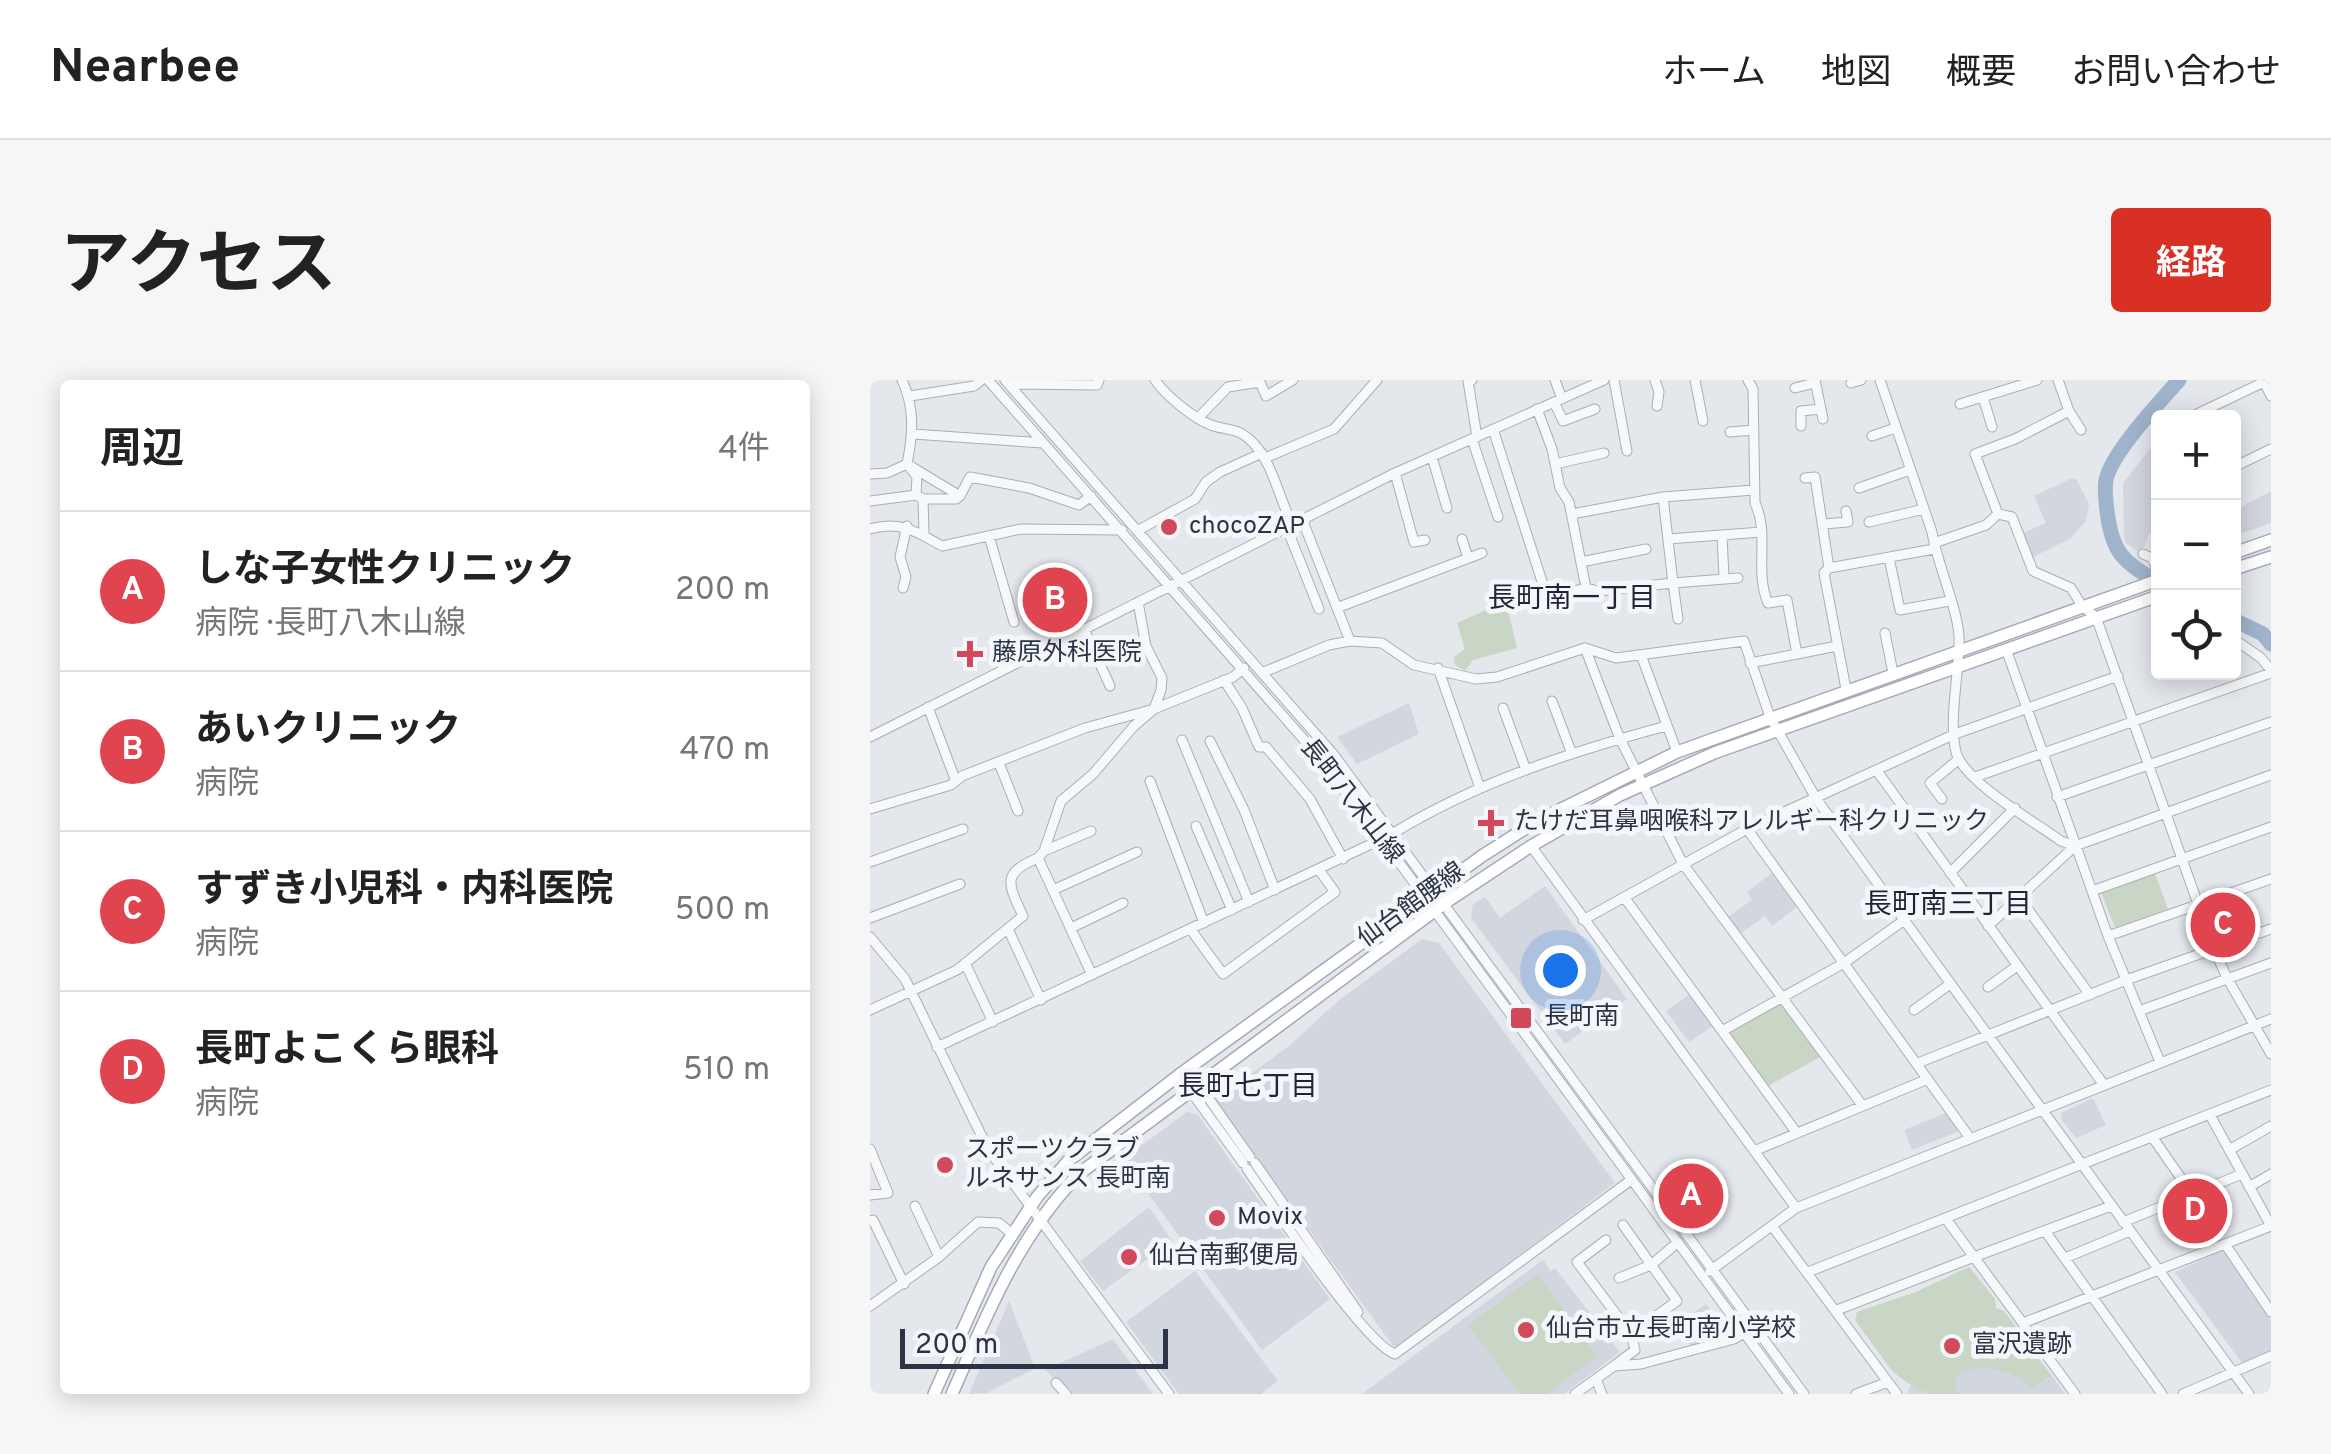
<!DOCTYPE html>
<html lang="ja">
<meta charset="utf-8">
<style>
body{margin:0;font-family:Overpass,"Noto Sans JP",sans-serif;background:#f6f6f6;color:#222}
.controls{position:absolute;right:30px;top:30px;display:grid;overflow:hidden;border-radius:10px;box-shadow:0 5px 25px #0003}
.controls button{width:90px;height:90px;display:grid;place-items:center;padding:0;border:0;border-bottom:2px solid #e0e0e0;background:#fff;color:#222;font:50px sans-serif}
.scale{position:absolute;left:30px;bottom:25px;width:268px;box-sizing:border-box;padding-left:10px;border:5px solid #2b3445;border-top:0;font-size:28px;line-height:35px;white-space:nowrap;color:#2b3445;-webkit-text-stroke:8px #f4f6f9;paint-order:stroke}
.you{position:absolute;left:690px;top:590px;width:35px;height:35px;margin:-25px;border:8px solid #fff;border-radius:50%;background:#1a73e8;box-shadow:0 0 0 15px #1a73e833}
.badge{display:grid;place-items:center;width:65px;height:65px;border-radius:50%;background:#d93025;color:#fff;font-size:32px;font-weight:700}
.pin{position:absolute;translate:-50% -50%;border:5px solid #fff;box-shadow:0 2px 10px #0006}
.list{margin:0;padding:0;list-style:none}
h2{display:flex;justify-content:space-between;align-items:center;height:130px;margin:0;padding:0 40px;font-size:42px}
h2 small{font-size:32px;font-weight:400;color:#767676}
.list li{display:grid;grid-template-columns:65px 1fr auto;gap:30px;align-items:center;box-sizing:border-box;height:160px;padding:0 40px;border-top:2px solid #e0e0e0}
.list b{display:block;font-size:38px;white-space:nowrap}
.list p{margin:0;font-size:32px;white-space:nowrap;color:#767676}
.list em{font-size:32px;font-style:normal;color:#767676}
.icon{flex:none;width:55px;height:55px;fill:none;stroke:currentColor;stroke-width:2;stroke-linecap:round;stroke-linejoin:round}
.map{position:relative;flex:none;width:1401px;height:1014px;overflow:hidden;border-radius:10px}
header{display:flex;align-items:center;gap:60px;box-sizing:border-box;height:140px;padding:0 50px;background:#fff;border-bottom:2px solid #e0e0e0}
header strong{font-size:48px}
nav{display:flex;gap:55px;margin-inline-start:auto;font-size:35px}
.intro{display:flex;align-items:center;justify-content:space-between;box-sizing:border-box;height:240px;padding:0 60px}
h1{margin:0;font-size:70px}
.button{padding:25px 45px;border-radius:10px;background:#d93025;color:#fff;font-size:35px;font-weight:700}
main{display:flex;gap:60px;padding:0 60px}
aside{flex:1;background:#fff;border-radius:10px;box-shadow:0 5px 25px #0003}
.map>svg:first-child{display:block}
.built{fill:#d2d6de}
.green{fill:#c9d6c5}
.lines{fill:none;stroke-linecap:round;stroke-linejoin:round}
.river{stroke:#9fb4cc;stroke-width:15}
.minor-casing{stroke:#a9aeb7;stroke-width:11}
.major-casing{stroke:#a3abb8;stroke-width:14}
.minor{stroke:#f7f8fa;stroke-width:9}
.major{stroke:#fff;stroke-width:11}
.poi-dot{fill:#d1495b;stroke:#f4f6f9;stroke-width:4}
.labels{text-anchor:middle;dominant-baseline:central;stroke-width:10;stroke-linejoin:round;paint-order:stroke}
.poi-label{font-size:25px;fill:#2b3445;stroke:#f4f6f9;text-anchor:start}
.street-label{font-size:25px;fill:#2b3445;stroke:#f4f6f9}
.neighbourhood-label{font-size:28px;fill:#1d2536;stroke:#f4f6f9}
</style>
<header>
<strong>Nearbee</strong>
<nav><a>ホーム</a><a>地図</a><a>概要</a><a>お問い合わせ</a></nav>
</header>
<div class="intro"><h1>アクセス</h1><a class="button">経路</a></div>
<main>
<aside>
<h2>周辺<small>4件</small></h2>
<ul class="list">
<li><span class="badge" style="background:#e0444e">A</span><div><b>しな子女性クリニック</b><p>病院 · 長町八木山線</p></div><em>200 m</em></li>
<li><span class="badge" style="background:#e0444e">B</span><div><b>あいクリニック</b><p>病院</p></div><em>470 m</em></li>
<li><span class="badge" style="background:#e0444e">C</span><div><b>すずき小児科・内科医院</b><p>病院</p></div><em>500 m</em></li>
<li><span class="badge" style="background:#e0444e">D</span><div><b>長町よこくら眼科</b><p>病院</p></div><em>510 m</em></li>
</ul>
</aside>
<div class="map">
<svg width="1401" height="1014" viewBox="0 0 1401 1014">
<rect width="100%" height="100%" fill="#e4e7ec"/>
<path class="built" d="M1288,59V149L1278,155L1275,166L1267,171L1256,163L1254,156L1253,103Z
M1200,99H1206L1219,124L1216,141L1201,158L1163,177L1153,153L1176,143L1164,116Z
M1401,111V143L1364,156V131Z
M539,323L549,354L487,384L467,357Z
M903,492L928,526L902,546L895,536L870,554L858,537L882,520L877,512Z
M675,506L757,619L695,664L601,538L603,524L615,517L630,538Z
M552,559L569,563L745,803L529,966H523L345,720L420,665L468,621Z
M820,614L843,646L819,662L796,631Z
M1223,718L1236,745L1206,758L1191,739V733Z
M317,732L327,734L460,919L392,970L253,779Z
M1078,732L1092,750L1042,770L1034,750Z
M279,827L302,861L233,911L210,881Z
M1353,870L1401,940V971L1372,983L1305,892Z
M673,880L681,891L685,888L750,972L694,1014H492Z
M1099,887L1125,919L1126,928L1134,931L1195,1014H1037L1041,1005L1023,992L985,940L987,932L1046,912Z
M325,891L408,1001L391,1014H309L256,942Z
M139,921L165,988L117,1013L99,1014Z
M836,924L860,956L822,967L806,946Z
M243,959L283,1014H201L175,990Z"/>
<path class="green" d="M636,221L647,268L603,280L595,291L585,285L584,277L595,269L587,243Z
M1284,491L1298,529L1245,548L1231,512Z
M907,625H911L950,677L898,706L860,655L861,651Z
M1099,887L1125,919L1126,928L1134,931L1181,996L1162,1008C1146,990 1104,979 1085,997L1086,1011L1092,1014H1060L1041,1005L1023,992L985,940L987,932L1046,912Z
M668,894L727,976L677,1014H650L598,945Z"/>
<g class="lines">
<path class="river" d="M1288,202C1253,182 1242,173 1237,131C1236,121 1234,111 1236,100C1242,72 1289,23 1309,0
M1364,240L1393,254L1401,264"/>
<g class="minor-casing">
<path id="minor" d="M32,0C45,28 43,54 37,84L47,97L46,115
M118,0L436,362L512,459L919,1014
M135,0L464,375L934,1014
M285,0C296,16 323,38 341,45C354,50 367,48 378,58C402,78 408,116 422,144
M602,0L598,1L607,57
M685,0L692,19
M744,0L757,71
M785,0L789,12L787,26
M825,0L833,41
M878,0L883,9L885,123C900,155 884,191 898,223L917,220L927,274L880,283
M945,0L953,39
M1010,0L1062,152C1067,184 1088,229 1089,257C1090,292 1078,338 1086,372C1094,402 1165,442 1191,461L1205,466
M1188,0L1199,31L1211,50
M1393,0L1401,16
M981,3L991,0
M139,4L227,5L229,0
M925,8L945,3
M40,16L104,6L111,0
M1113,17L1122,47
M684,22L693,41L725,29
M1090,24L1167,0
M667,29L682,69L690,108L699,122L716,208
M328,38L358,7L390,2L396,16L423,0
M1328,38L1327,34L1394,2
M931,46V31L951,29
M623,49L677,217
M860,52L884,50
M43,54L173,63
M1002,56L1025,48
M602,59L628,137
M562,77L577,128
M395,78L464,49L507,0
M685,84L734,73
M1364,87L1401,69
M525,93L544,162L555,160
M0,94L17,93L37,84L90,116L100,97L159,108L209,125L221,116
M935,98L945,97L959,188
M989,108L1040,90
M53,119L54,154
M0,121L46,115L53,119H86L90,116
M702,134L793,117L884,110
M1128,134L1105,74L1145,59L1199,31
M432,139L480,261
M999,142L1054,129
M954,144L978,142L976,131
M416,146L449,229
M0,149C30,140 47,152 72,166L151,149L252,150
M267,151L325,119L336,102L350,92L392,73
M852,155L854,198
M119,156L144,242
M592,159L598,178
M798,159L892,152
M1064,163L1116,145L1128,134L1142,137L1163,191L1201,208L1212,226L1226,237L1344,569L1357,598L1401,674
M1273,174L1282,178L1288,191
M1019,178L1030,230L1079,221
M711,182L776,169
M33,208L36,197L30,177L37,146
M646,225L716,208L728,211L803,203L793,117
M469,227L612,173
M808,239L803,203L868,198
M214,249L240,306
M1015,253L1023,293
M1364,259L1391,278L1401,290
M715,268L750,359L813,484L992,725
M1136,269L1238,556L1290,682
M927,274L967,266
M771,275L807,372
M568,288L610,408
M394,292L459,265L480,261L512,263L544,285L606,299L627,297L715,268L746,278L874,261L900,337L947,420L1379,1014
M354,300L372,328L389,367H396L440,419L473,479
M976,309L954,193L959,188L1064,169
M682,321L702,374
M58,327L85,399
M633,328L656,390
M0,357L525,93L734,0
M312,360L379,522
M340,361L374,430L405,510
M129,383L148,431
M1007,391L1234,705
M1105,397L1401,293
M280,401L334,543
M1187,417L1401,342
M1072,419L1060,403L1089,379
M0,429L81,405L92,396L215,348L284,329L291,310L292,298L276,266L268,222
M326,446L362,530
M877,449L1100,758
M522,454C606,402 701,372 796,346
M661,466L926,828
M174,471L221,451
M0,482L93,449
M1080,493L1145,428
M183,510L267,472
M1222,511L1401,447
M754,517L926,752
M1149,517L1220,615
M0,538L90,504
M713,540L877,449L1085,354L1248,296
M1118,546L1205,466L1401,395
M201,548L253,523
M138,549L171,620
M321,550L353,594L465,512L449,490
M1238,556L1401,499
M0,557L35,599L118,769L299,1014
M95,583L123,642
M222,595L168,478L174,471L191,421L223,394L264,346L284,329L363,297L374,288
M1118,607L1147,586
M0,630L87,590L153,536C138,504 131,493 168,478
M1044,630L1080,604
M1269,631L1401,583
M852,651L974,583L1033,541
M67,667L512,459
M1048,683L1256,600L1401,549
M318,689L380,777
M309,695L373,783
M1340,735L1401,846
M1283,758L1322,814
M0,769L18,813L0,815
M1359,770L1401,746
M884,771L1058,699
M385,783L488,932
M377,789C401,823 495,964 525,974L761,800
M1379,807L1401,794
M45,826L69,877
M1076,839L1104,877L1241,826
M3,840L34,904
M1253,842L1372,794
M902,846L1027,1014
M1175,851L1292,1014
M736,860L707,882L761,954L807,921L753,845
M1355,864L1401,932
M1195,878L1260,851
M840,891L926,828L1401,639
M938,892L1401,710
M749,898L781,885L807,863
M0,926L69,877L108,842L129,843L142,854
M967,930L1104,877L1205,1014
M1153,943L1401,846
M745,985L765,970L761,954
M726,999L732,1014
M186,1003L196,1014
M705,1014L744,986L771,984L864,959L874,953
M986,1014L1018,1002
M1313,1014L1401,976"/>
</g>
<g class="major-casing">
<path id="major" d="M1364,173L1401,160
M1364,189L1401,177
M64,1014L121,887L167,817L198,781L309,695L612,476L667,441L807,372L1288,200
M82,1014C116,936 149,854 210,793L575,523L661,466L750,415L844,373L1288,216"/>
</g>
<use href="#minor" class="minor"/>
<use href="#major" class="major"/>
</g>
<g class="poi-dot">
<circle cx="299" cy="147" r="10"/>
<path d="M95 259h10v10h10v10h-10v10h-10v-10h-10v-10h10z"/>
<path d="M616 428h10v10h10v10h-10v10h-10v-10h-10v-10h10z"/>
<rect x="639" y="626" width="24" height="24" rx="5"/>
<circle cx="75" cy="785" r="10"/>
<circle cx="347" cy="838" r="10"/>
<circle cx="259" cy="877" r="10"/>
<circle cx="656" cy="950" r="10"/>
<circle cx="1082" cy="966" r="10"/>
</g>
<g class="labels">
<g class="poi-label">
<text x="319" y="147">chocoZAP</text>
<text x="122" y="274">藤原外科医院</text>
<text x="644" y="443">たけだ耳鼻咽喉科アレルギー科クリニック</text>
<text x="674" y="638">長町南</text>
<text x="95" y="771">スポーツクラブ<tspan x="95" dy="29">ルネサンス 長町南</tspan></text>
<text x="367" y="838">Movix</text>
<text x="279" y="877">仙台南郵便局</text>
<text x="676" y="950">仙台市立長町南小学校</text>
<text x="1102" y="966">富沢遺跡</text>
</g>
<g class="street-label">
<text transform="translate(481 422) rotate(52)">長町八木山線</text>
<text transform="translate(542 526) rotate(-36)">仙台館腰線</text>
</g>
<g class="neighbourhood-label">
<text x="702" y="220">長町南一丁目</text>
<text x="1078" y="526">長町南三丁目</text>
<text x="378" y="708">長町七丁目</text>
</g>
</g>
</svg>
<div class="controls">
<button>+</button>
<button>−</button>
<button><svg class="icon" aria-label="locate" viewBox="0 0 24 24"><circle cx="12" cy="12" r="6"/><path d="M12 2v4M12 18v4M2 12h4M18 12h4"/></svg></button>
</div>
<div class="scale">200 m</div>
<div class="you"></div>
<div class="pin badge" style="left:821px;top:816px;background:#e0444e">A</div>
<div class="pin badge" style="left:185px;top:220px;background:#e0444e">B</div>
<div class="pin badge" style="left:1353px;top:545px;background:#e0444e">C</div>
<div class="pin badge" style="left:1325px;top:831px;background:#e0444e">D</div>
</div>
</main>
